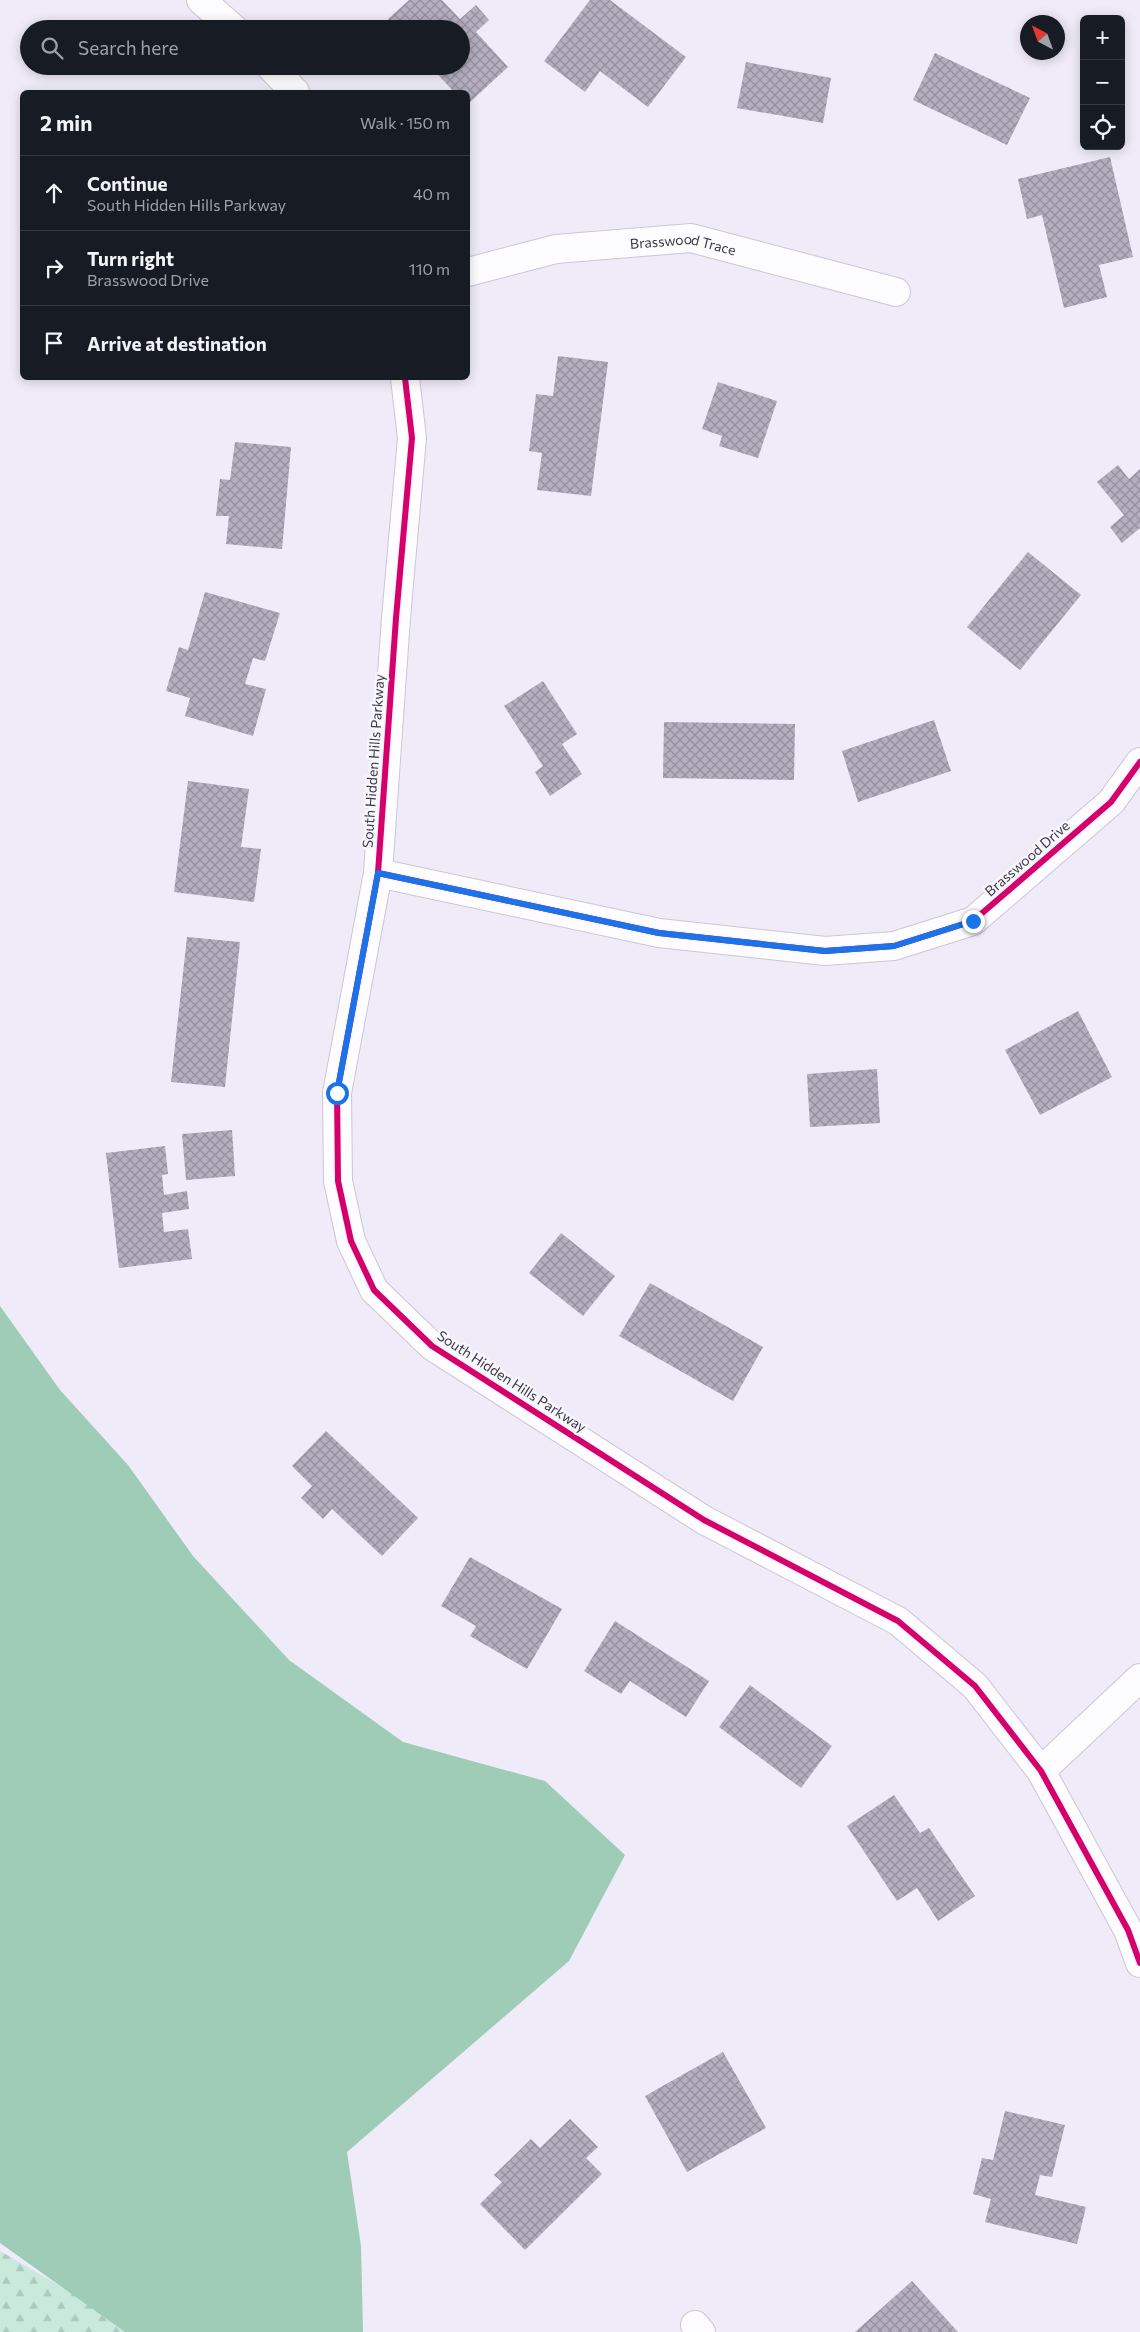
<!DOCTYPE html>
<meta charset="utf-8">
<style>
body{margin:0;font-family:Commissioner,sans-serif;background:#242831;color:#f1f3f6}
.controls{position:absolute;right:15px;top:15px;display:grid;overflow:hidden;border-radius:8px;box-shadow:0 2px 12px #0003}
.controls button{width:45px;height:45px;display:grid;place-items:center;padding:0;border:0;border-bottom:1px solid #363941;background:#171b24;color:#f1f3f6;font:25px sans-serif}
.compass{position:absolute;left:1020px;top:15px;width:45px;height:45px;border-radius:50%;background:#171b24;box-shadow:0 2px 12px #0003;rotate:319deg}
.stop{position:absolute;width:15px;height:15px;margin:-11px;border:4px solid #1a73e8;border-radius:50%;background:#fff}
.stop.end{background:#1a73e8;border-color:#fff;box-shadow:0 1px 5px #0008}
.list{margin:0;padding:0;list-style:none}
h2{display:flex;justify-content:space-between;align-items:center;height:65px;margin:0;padding:0 20px;font-size:21px}
h2 small{font-size:16px;font-weight:400;color:#9ea1a6}
.list li{display:grid;grid-template-columns:32px 1fr auto;gap:15px;align-items:center;box-sizing:border-box;height:75px;padding:0 20px;border-top:1px solid #363941}
.list b{display:block;font-size:19px;white-space:nowrap}
.list p{margin:0;font-size:16px;white-space:nowrap;color:#9ea1a6}
.list em{font-size:16px;font-style:normal;color:#9ea1a6}
.icon{flex:none;width:28px;height:28px;fill:none;stroke:currentColor;stroke-width:2;stroke-linecap:round;stroke-linejoin:round}
.map{position:relative;flex:none;width:1140px;height:2332px;overflow:hidden}
.search{position:absolute;background:#171b24;box-shadow:0 2px 12px #0003;left:20px;top:20px;width:450px;height:55px;display:flex;align-items:center;gap:12px;box-sizing:border-box;padding:0 18px;border-radius:28px;color:#9ea1a6;font-size:19px}
.panel{position:absolute;background:#171b24;box-shadow:0 2px 12px #0003;left:20px;top:90px;width:450px;height:290px;border-radius:8px}
.map>svg:first-child{display:block}
.forest{fill:url(#forest-firs)}
.water{fill:#9eccb6}
.building{fill:url(#building-cross-hatch)}
.lines{fill:none;stroke-linecap:round;stroke-linejoin:round}
.minor-casing{stroke:#cbc7d4;stroke-width:30}
.minor{stroke:#fdfcfe;stroke-width:28}
.cycleway-casing{stroke:#f7f6fc;stroke-width:9}
.cycleway{stroke:#d6006c;stroke-width:6}
.route{stroke:#1a73e8;stroke-width:6}
.labels{text-anchor:middle;dominant-baseline:central;stroke-width:5;stroke-linejoin:round;paint-order:stroke}
.street-label{font-size:14px;fill:#3c3945;stroke:#f7f6fc}
</style>
<div class="map">
<svg width="1140" height="2332" viewBox="0 0 1140 2332">
<defs>
<pattern id="forest-firs" width="22" height="20" patternUnits="userSpaceOnUse" patternTransform="scale(1.25)"><rect width="22" height="20" fill="#c9e9dc"/><path d="M5 1l3.5 6h-7zM16 11l3.5 6h-7z" fill="#aec9be"/></pattern>
<pattern id="building-cross-hatch" width="8" height="8" patternUnits="userSpaceOnUse" patternTransform="scale(1.25)"><rect width="8" height="8" fill="#b4aebf"/><path d="M0 0l8 8M0 8l8-8" fill="none" stroke="#948f9d"/></pattern>
</defs>
<rect width="100%" height="100%" fill="#efebf9"/>
<path class="forest" d="M0,2251L72,2293L125,2332H0Z"/>
<path class="water" d="M0,1306L60,1390L128,1465L193,1556L289,1660L403,1742L545,1781L625,1855L569,1961L347,2152L361,2246L363,2332H125L0,2243Z"/>
<path class="building" d="M409,0H442L460,19L476,5L489,20L476,32L508,67L468,104V92H454L430,66H461V29H396L388,19Z
M590,0H610L686,57L648,107L600,71L585,92L544,61Z
M935,53L1030,98L1007,145L913,100Z
M746,62L831,78L823,123L737,108Z
M1110,157L1133,257L1099,265L1107,297L1064,308L1042,215L1027,219L1018,179Z
M558,356L608,362L591,496L537,490L542,453L529,451L536,394L553,396Z
M718,382L777,401L758,458L719,446L722,436L702,429Z
M235,442L291,447L282,549L226,544L229,516H216L220,479L230,480Z
M1118,465L1129,479L1140,469V528L1122,543L1110,527L1124,515L1097,482Z
M1028,552L1081,595L1020,670L967,627Z
M205,592L280,613L265,661L253,658L245,684L266,689L253,736L185,716L190,698L166,691L179,647L188,650Z
M543,681L577,734L562,744L582,774L550,796L535,772L543,766L504,706Z
M934,720L951,771L858,802L842,751Z
M664,722L795,724L794,780L663,778Z
M188,781L249,789L241,847L261,849L254,902L174,892Z
M187,937L240,942L225,1087L171,1082Z
M1078,1011L1112,1077L1040,1115L1005,1050Z
M877,1069L880,1123L810,1127L807,1074Z
M232,1130L235,1176L186,1180L182,1134Z
M165,1146L168,1174L162,1175L164,1195L187,1191L189,1209L162,1213L164,1232L188,1229L192,1259L119,1268L106,1153Z
M561,1233L615,1276L583,1316L529,1273Z
M650,1283L763,1347L733,1401L619,1336Z
M326,1431L418,1518L382,1556L332,1509L323,1519L301,1498L312,1486L292,1466Z
M470,1557L562,1609L527,1669L470,1636L476,1626L441,1606Z
M615,1621L709,1681L686,1717L630,1681L621,1694L584,1671Z
M750,1685L832,1746L801,1788L719,1727Z
M894,1795L920,1833L929,1828L975,1896L938,1921L917,1888L897,1901L847,1826Z
M723,2052L766,2128L687,2172L645,2096Z
M1005,2111L1065,2125L1052,2177L1040,2175L1035,2195L1086,2207L1077,2244L985,2222L991,2199L973,2194L982,2158L993,2160Z
M570,2119L598,2147L586,2158L602,2174L525,2250L480,2204L502,2182L494,2175L531,2139L540,2148Z
M912,2281L958,2332H855Z"/>
<g class="lines">
<g class="minor-casing">
<g id="minor">
<path d="M201,0L234,29"/>
<path d="M270,66L295,92"/>
<path id="s1" d="M468,272L556,249L691,238L896,292"/>
<path d="M405,378L412,438L396,618L378,873L337,1093L338,1181L351,1241L374,1290L432,1346L704,1520L898,1621L975,1686L1041,1771L1128,1930L1140,1963"/>
<path d="M378,873L659,933L825,951L894,946L973,921L1111,802L1140,762"/>
<path d="M1041,1771L1140,1678"/>
<path d="M695,2325L701,2332"/>
</g>
</g>
<use href="#minor" class="minor"/>
<g class="cycleway-casing">
<path id="cycleway" d="M405,378L412,438L396,618L378,873L337,1093L338,1181L351,1241L374,1290L432,1346L704,1520L898,1621L975,1686L1041,1771L1128,1930L1140,1963
M378,873L659,933L825,951L894,946L973,921L1111,802L1140,762"/>
</g>
<use href="#cycleway" class="cycleway"/>
</g>
<g class="lines">
<path class="route" d="M337,1093L378,873L659,933L825,951L894,946L973,921"/>
</g>
<g class="labels">
<g class="street-label">
<text stroke="none"><textPath href="#s1" startOffset="219">Brasswood Trace</textPath></text>
<text transform="translate(373 761) rotate(-86)">South Hidden Hills Parkway</text>
<text transform="translate(1027 858) rotate(-41)">Brasswood Drive</text>
<text transform="translate(512 1381) rotate(33)">South Hidden Hills Parkway</text>
</g>
</g>
</svg>
<div class="controls">
<button>+</button>
<button>−</button>
<button><svg class="icon" aria-label="locate" viewBox="0 0 24 24"><circle cx="12" cy="12" r="6"/><path d="M12 2v4M12 18v4M2 12h4M18 12h4"/></svg></button>
</div>
<svg class="compass" viewBox="-18 -18 36 36"><path d="M0-13l5 13h-10z" fill="#e53935"/><path d="M0 13l5-13h-10z" fill="#9ea1a6"/></svg>
<div class="stop" style="left:337px;top:1093px"></div>
<div class="stop end" style="left:973px;top:921px"></div>
<div class="search"><svg class="icon" aria-label="search" viewBox="0 0 24 24"><circle cx="10" cy="10" r="6"/><path d="M15 15l6 6"/></svg>Search here</div>
<section class="panel">
<h2>2 min<small>Walk · 150 m</small></h2>
<ul class="list">
<li><svg class="icon" aria-label="ahead" viewBox="0 0 24 24"><path d="M12 20V5M6 11l6-6 6 6"/></svg><div><b>Continue</b><p>South Hidden Hills Parkway</p></div><em>40 m</em></li>
<li><svg class="icon" aria-label="right" viewBox="0 0 24 24"><path d="M7 20v-9h11M14 6l5 5-5 5"/></svg><div><b>Turn right</b><p>Brasswood Drive</p></div><em>110 m</em></li>
<li><svg class="icon" aria-label="arrive" viewBox="0 0 24 24"><path d="M6 21V4h12l-3 4 3 4H6"/></svg><div><b>Arrive at destination</b></div></li>
</ul>
</section>
</div>
